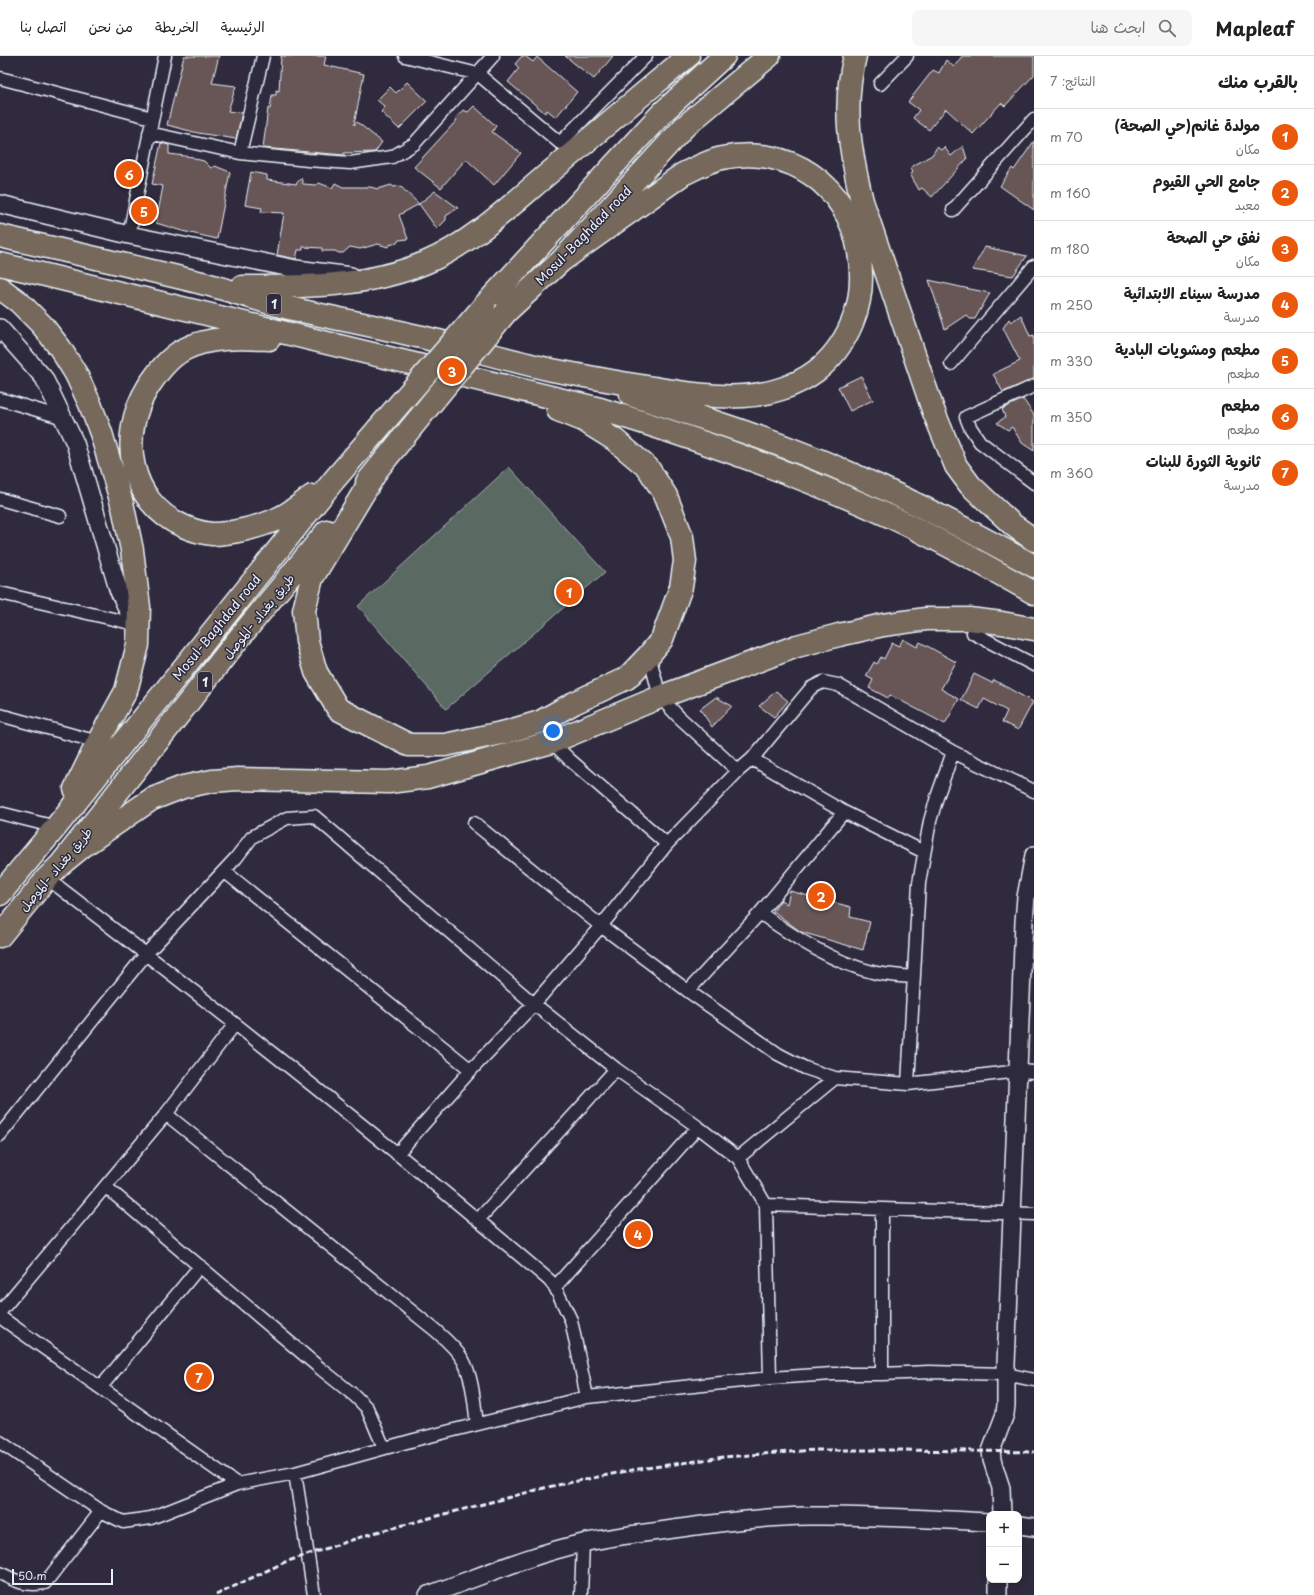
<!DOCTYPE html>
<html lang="ar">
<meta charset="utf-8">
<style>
body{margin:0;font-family:"Playpen Sans","Playpen Sans Arabic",sans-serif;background:#f6f6f6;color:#202124;direction:rtl}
.controls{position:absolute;right:12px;bottom:12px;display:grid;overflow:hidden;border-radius:8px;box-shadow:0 2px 10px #0003}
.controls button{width:36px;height:36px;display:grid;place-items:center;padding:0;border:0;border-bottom:1px solid #e0e0e0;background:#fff;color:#202124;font:20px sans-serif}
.scale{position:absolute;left:12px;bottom:10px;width:101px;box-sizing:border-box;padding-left:4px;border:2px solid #e8f1f8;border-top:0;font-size:11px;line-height:14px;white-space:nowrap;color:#e8f1f8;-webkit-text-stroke:3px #2f2a3d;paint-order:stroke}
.you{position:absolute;left:553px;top:675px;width:14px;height:14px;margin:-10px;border:3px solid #fff;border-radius:50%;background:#1a73e8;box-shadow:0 0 0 6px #1a73e833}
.badge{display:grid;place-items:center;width:26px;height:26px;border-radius:50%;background:#ea580c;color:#fff;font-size:13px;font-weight:700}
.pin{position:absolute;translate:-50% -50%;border:2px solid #fff;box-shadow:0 1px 4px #0006}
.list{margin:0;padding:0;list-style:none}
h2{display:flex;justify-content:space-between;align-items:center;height:52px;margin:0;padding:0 16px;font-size:17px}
h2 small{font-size:13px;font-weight:400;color:#757577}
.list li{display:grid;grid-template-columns:26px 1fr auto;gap:12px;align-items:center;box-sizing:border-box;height:56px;padding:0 16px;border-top:1px solid #e0e0e0}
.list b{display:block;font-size:15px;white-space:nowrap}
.list p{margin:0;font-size:13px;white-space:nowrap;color:#757577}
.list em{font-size:13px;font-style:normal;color:#757577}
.icon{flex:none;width:22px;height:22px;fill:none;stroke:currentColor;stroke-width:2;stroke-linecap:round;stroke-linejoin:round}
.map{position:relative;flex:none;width:1034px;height:1539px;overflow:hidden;direction:ltr}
header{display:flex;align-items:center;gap:24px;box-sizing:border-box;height:56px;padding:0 20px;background:#fff;border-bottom:1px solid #e0e0e0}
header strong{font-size:19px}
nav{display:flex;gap:22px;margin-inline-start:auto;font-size:14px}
.search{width:280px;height:36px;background:#f6f6f6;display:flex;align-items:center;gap:10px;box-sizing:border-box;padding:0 14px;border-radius:8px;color:#757577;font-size:15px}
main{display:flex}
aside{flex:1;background:#fff}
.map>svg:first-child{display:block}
.green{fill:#5a6b63;stroke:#a1aeae}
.building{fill:#685756;stroke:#e8f1f8}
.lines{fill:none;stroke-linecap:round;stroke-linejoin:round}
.street-casing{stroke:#e8f1f8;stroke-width:15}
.secondary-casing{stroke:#e8f1f8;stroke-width:20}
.highway-casing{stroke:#e8f1f8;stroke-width:25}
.street{stroke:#2f2a3d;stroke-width:12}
.secondary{stroke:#2f2a3d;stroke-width:17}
.highway{stroke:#76695c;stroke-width:22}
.rail{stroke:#e8f1f8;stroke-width:3;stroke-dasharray:6 3;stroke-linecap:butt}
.highway-bridge-casing{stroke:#e8f1f8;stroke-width:25;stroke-linecap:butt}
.highway-bridge{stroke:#76695c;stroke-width:22}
.labels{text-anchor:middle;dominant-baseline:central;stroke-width:3;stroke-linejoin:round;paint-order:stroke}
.shield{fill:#2f2a3d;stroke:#b0b5c0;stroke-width:1}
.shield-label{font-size:12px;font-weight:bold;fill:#e8f1f8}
.street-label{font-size:13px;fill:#e8f1f8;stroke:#2f2a3d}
</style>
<header>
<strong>Mapleaf</strong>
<div class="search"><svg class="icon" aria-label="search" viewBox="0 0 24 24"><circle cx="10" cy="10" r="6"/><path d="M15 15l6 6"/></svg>ابحث هنا</div>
<nav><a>الرئيسية</a><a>الخريطة</a><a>من نحن</a><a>اتصل بنا</a></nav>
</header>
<main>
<aside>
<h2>بالقرب منك<small>النتائج: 7</small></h2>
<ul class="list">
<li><span class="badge">1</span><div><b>مولدة غانم(حي الصحة)</b><p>مكان</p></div><em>70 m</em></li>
<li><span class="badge">2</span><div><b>جامع الحي القيوم</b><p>معبد</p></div><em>160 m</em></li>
<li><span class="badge">3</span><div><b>نفق حي الصحة</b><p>مكان</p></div><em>180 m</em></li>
<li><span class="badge">4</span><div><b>مدرسة سيناء الابتدائية</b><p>مدرسة</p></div><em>250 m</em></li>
<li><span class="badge">5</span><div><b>مطعم ومشويات البادية</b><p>مطعم</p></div><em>330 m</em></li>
<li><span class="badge">6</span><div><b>مطعم</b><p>مطعم</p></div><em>350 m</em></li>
<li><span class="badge">7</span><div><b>ثانوية الثورة للبنات</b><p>مدرسة</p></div><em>360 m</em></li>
</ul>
</aside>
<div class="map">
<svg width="1034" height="1539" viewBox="0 0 1034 1539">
<rect width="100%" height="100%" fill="#2f2a3d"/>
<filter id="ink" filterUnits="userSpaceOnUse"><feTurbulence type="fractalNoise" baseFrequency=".025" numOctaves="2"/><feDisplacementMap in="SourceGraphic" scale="8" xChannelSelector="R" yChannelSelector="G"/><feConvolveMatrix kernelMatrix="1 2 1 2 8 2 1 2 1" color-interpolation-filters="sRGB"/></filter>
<g filter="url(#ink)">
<path class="green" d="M509,411L605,516L446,653L358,550Z"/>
<path class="building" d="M184,0H219L212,27L236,30L228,55L242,57L236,83L198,77L167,69Z
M281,0H326L324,9L364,18L354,69L357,66L382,86L375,96L344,97V99L263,92L268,52L270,53L272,39H276V34L279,35Z
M522,0H525L533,6L537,1L577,36L556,61L547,54L545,57L508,26L519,12L515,8Z
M565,0H613L594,23Z
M962,0H1034V19L1005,50L1001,47L973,78L946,53L929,74L913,62L919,54L908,46L933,14L939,17L946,4L954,11Z
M407,26L427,45L399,73L381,56L385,51L377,44L390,31L396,37Z
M474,50L496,70L492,76L521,97L494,129L466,103L441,132L414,111L457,64L455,63L463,54L468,56Z
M1034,85V154L1000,130L1012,112L1014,114Z
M161,87L169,89V98L193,101L195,103L204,105L211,112L215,110L230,116L217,183L182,175L156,167L163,130L152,128Z
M963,90L967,103L932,141L922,132L919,134L910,118L913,117L911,111L932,99L937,91L941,94L944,91L951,100Z
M251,116L267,119V124L296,128L301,122L303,128L316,129L319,127L332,132L335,127L343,131H370L378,133L391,129L394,131L400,130L419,148L399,159L408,183L399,184L397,187L389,189L388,191L378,188L360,193L350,191L343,197H339L335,195H322V192L303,191V194H298L296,203L277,199L284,157L261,156L262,152L245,149Z
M435,135L458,152L446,160V164L437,173L419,148Z
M985,191L1027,200L1013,220L972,214Z
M929,224L965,232L990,237L975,263H970L966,259L945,273Z
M1021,259L1030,280L1034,279V323L1003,336L993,318L1020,305L1003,272L1009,263L1011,266Z
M861,320L873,344L850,355L838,331Z
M1023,343L1034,359V395L1022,387L1012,371L1008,374L997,367L1005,361L1002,353Z
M903,583L917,591L920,586L956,606L941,633L959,643L945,668L890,639L888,642L869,632L873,624L866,620L874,606L877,608L881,601L884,603L892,587L899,590Z
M974,618L992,627L994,624L1033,646L1018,674L1002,666L1007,655L984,643L979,653L961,644Z
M776,635L788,645L774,661L759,650Z
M716,641L732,650L712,671L700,653Z
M790,835L851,851L850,861L870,866L863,894L801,876L773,855L781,844L787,848Z"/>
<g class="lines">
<g class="street-casing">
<path id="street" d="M405,0L478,18L560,87L646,0
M0,22L152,62
M880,28L907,0
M149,77L240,97L308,104L350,107L392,101L414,88L493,0
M240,97L263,0
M953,154L1034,63
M129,179L165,0
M951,308L1034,210
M1034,330L966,361L970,371L980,386L1034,427
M0,343L64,362
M0,443L60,460
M0,537L135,568
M973,577L1034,609
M649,599L660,641L678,660L738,715
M0,659L98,686
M552,686L570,704L667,788
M752,703L844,756L924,796
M0,757L56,771
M474,767L601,870L688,935L778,998L805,1012L835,1022L908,1028L1019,1015L1034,1016
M224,815L471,1014
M47,822C217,952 386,1085 549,1224L555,1231L571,1264L587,1341
M760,857C795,882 834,907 876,917C888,919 901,920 913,921
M688,935L760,857L844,756
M908,1028L919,827L930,765L937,741L953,696
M166,1058L435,1274C445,1283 456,1292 463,1304C473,1322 474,1347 477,1368
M0,1079L146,898L236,802L252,781L287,762L314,760L534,948L616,1013L698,1071L738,1102L766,1149L770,1322
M397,1098L471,1014L534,948L601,870L667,788L738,715L752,703L811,632L823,626L838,629L953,696L1034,735
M738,1102L835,1022
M106,1131L321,1313L355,1340L367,1352L384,1392
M766,1149L1034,1158
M478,1164L616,1013
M555,1231L698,1071
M0,1256L166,1058L235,968
M0,1261L237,1428
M882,1318V1153
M101,1331L200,1210
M0,1386L101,1455
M295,1417L314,1539
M0,1517C17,1526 25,1530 45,1527L101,1455L123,1466L151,1462L237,1428L295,1417L414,1384L587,1341L770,1322L833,1318H882L929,1316L1005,1318L1034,1324
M581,1539L583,1487"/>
</g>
<g class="secondary-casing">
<path id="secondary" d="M0,148L129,179L296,213L351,220
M0,272L44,322L75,387L118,533L137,573
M1002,1458L1001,1432L992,1404L991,1395L1005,1358L1006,1349V1308L1024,866L1026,841L1034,799
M1019,1469L1034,1471
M428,1539C479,1521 530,1499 583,1487C609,1481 635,1478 660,1475C709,1468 758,1461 808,1460C868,1459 929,1463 989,1466
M998,1539V1524"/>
</g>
<g class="highway-casing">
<path id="highway" d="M855,0C842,51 850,95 862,145L933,354L956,410L970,429L987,445L1013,469L1034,484
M0,180C69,196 137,211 206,228C231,235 256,243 281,250C326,261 372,269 417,280C462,290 507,304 552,314C584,320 615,326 647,331C678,336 711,342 743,340C769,339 796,330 816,315C833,302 844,286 852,267C862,244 863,221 859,196C848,129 789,88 722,102C708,105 696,112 683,118L561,205
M0,208L600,353C698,383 796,417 889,460C939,483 986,510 1034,537
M242,231C304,231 369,231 427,206C473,186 511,149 549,117C595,78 642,39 688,0
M0,232L19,246L42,269L60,292L76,318L90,348L101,377L123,451L132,494L139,551L138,589L126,635L98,686L75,733
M484,250L663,56L724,0
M506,256L561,205L684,71L769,0
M269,283C242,282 210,280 185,293C169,301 158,316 148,331C118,379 128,446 183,470C192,474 202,477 212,478C230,478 260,471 277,463C289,458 301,448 312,440
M631,339C707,363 783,387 856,420C917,447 976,478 1034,510
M376,416L312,522L304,554L307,585L316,616L338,653L409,689H445L506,676L540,666L574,647L627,622L649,599L662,583L681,531L685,505L682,481L666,440L648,412L615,384L583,364L558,354
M367,426L411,372
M61,808L83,790L152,743L183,731L212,725L238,723L389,726L428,721L552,686L660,641L797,590L839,579L883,569L926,563H969L1002,567L1034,573
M0,838L56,771L334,424L378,373
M0,880L47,822L61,808L239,582L327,475"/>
</g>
<use href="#street" class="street"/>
<use href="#secondary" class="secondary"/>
<use href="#highway" class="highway"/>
<path class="rail" d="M216,1539L285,1506L373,1477L548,1431L632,1414L724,1401L815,1394H903L1034,1396"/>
<g class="highway-bridge-casing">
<path id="highway-bridge" d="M411,372L506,256
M378,373L484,250"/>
</g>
<use href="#highway-bridge" class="highway-bridge"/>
</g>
</g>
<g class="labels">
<g class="shield">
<rect x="267" y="238" width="14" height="20" rx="3"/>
<rect x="198" y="616" width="14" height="20" rx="3"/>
</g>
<g class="shield-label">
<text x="274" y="248">1</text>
<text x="205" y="626">1</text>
</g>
<g class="street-label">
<text transform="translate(583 179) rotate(-46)">Mosul-Baghdad road</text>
<text transform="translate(258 560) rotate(-51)">طريق بغداد -الموصل</text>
<text transform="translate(216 571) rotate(-51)">Mosul-Baghdad road</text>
<text transform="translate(55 813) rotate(-50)">طريق بغداد -الموصل</text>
</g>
</g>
</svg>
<div class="controls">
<button>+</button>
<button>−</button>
</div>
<div class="scale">50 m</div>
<div class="you"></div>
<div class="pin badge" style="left:569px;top:536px">1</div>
<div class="pin badge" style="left:821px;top:840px">2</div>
<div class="pin badge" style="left:452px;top:315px">3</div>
<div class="pin badge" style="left:638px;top:1178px">4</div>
<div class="pin badge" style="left:144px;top:155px">5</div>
<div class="pin badge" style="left:129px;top:118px">6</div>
<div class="pin badge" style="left:199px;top:1321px">7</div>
</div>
</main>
